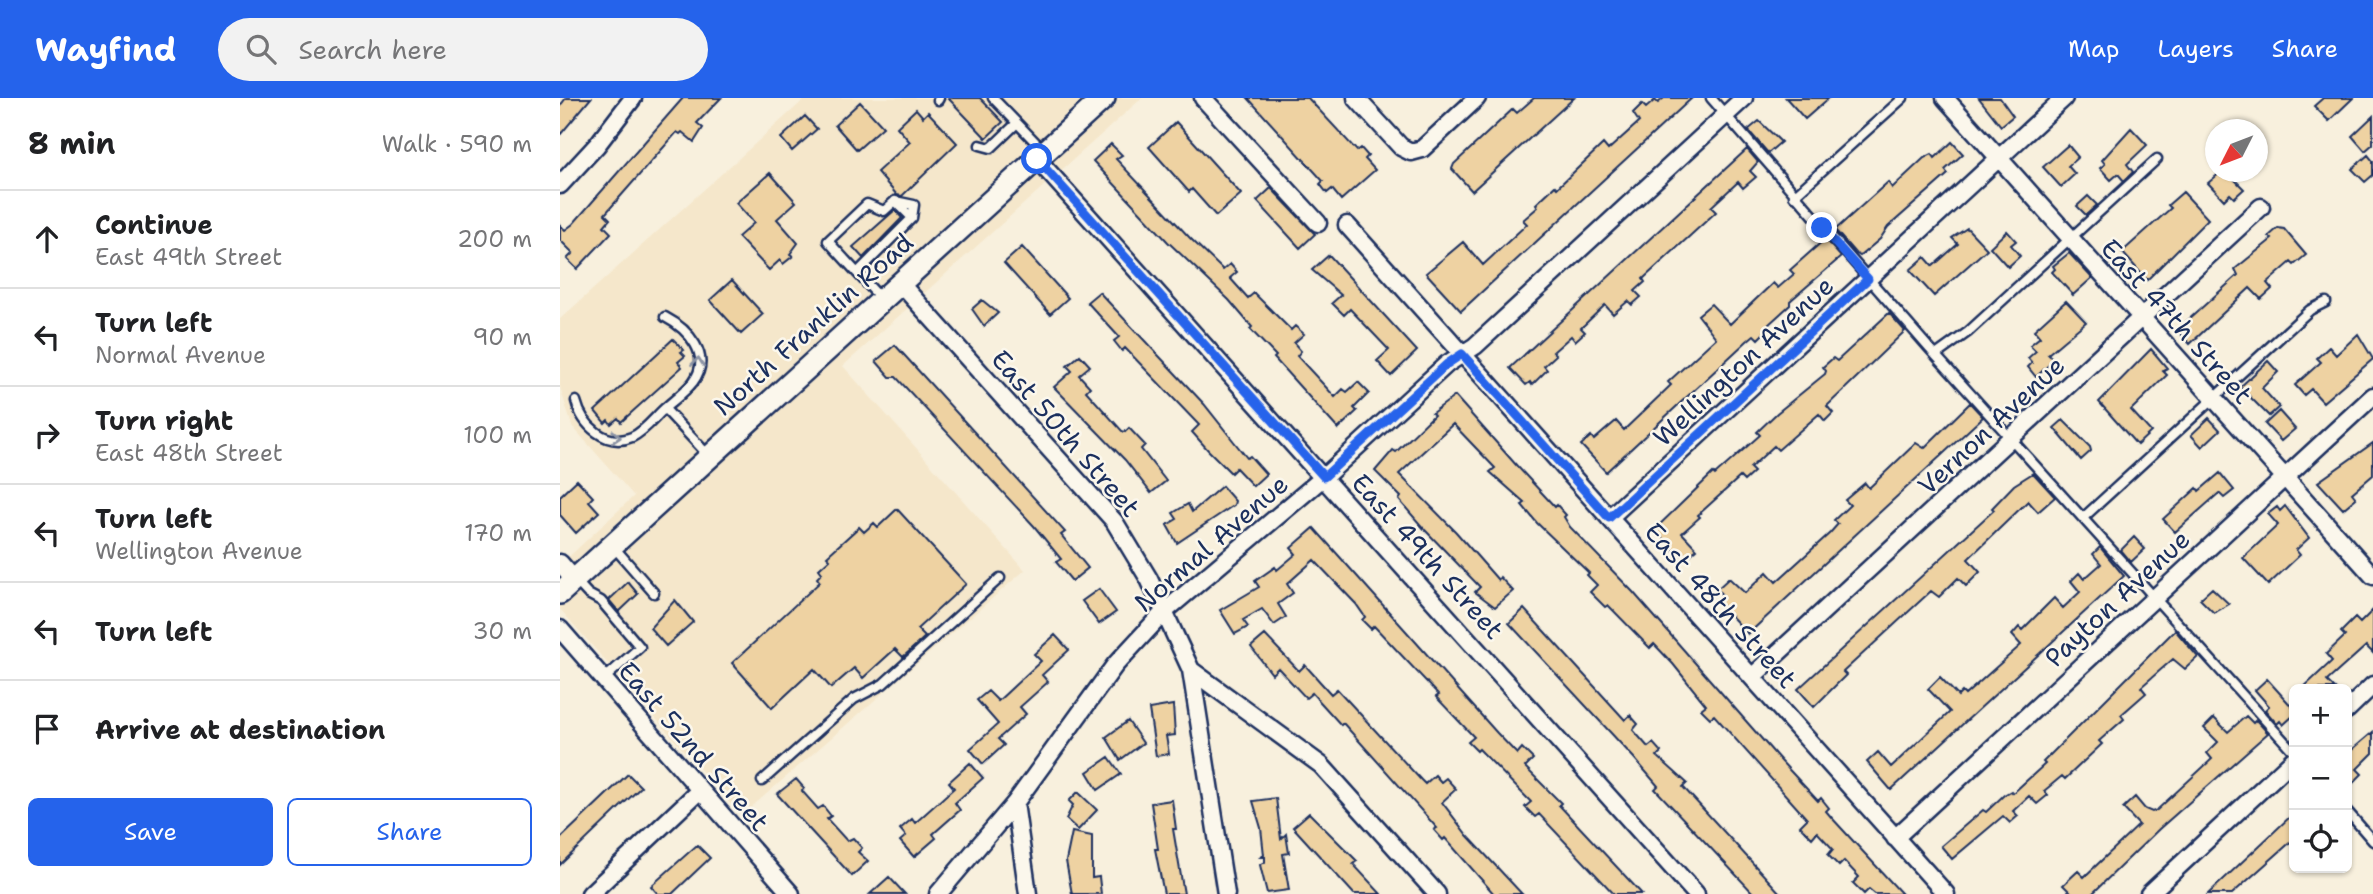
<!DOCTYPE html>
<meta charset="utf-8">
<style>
body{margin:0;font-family:"Shantell Sans",sans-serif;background:#f2f2f2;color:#202124}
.controls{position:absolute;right:21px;bottom:21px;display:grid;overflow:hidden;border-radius:10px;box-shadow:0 2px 5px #0004}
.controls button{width:63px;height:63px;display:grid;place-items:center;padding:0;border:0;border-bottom:2px solid #e0e0e0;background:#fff;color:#202124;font:35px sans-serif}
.compass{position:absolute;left:1645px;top:21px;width:63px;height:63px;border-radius:50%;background:#fff;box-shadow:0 2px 5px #0004;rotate:228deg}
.stop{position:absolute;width:21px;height:21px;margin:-16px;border:5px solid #2563eb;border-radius:50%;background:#fff}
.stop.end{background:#2563eb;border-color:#fff;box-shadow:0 2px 7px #0008}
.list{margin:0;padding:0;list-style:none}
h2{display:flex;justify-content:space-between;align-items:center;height:91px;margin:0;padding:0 28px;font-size:30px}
h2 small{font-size:23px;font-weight:400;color:#757577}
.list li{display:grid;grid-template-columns:46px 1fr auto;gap:21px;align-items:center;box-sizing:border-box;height:98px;padding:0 28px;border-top:2px solid #e0e0e0}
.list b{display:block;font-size:26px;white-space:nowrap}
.list p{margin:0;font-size:23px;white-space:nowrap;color:#757577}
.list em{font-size:23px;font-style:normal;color:#757577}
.actions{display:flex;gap:14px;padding:21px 28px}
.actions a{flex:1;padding:16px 0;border:2px solid #2563eb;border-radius:10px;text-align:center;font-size:24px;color:#2563eb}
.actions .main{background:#2563eb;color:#fff}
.icon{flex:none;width:38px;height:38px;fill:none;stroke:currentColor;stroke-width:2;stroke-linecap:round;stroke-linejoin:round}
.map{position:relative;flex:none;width:1813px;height:796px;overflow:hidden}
header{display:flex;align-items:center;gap:42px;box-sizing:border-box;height:98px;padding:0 35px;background:#2563eb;color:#fff}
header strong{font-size:33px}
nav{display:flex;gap:38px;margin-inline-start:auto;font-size:24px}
.search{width:490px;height:63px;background:#f2f2f2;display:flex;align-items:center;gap:18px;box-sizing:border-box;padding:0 24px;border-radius:38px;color:#757577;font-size:26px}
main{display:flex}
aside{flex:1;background:#fff}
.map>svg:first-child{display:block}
.built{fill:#f5e7cb}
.building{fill:#eed2a2;stroke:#1b2f5e;stroke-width:2}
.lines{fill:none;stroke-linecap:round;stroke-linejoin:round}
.lane-casing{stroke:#1b2f5e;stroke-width:13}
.street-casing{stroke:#1b2f5e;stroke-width:21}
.secondary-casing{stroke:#1b2f5e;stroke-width:26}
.lane{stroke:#fbf7ec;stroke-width:8}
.street{stroke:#fbf7ec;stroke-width:16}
.secondary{stroke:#fbf7ec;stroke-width:21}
.oneway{stroke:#8b93a5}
.route{stroke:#2563eb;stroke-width:9}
.labels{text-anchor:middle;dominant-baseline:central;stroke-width:5;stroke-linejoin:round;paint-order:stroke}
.street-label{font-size:26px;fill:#1b2f5e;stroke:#fbf7ec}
</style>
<header>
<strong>Wayfind</strong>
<div class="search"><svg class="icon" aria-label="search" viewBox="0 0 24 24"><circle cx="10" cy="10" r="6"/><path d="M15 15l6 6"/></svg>Search here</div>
<nav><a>Map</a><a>Layers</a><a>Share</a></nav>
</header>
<main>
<aside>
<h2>8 min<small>Walk · 590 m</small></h2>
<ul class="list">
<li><svg class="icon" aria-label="ahead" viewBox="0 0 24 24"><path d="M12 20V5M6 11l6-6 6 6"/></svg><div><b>Continue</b><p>East 49th Street</p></div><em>200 m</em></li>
<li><svg class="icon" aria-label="left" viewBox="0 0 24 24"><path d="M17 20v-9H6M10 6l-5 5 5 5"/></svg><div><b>Turn left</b><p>Normal Avenue</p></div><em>90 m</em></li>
<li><svg class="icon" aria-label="right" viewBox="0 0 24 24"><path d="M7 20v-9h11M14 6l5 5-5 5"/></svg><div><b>Turn right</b><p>East 48th Street</p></div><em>100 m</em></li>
<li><svg class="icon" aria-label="left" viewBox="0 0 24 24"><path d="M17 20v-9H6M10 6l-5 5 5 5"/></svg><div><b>Turn left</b><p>Wellington Avenue</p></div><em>170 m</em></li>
<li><svg class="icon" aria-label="left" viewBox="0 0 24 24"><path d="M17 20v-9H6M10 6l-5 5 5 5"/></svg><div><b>Turn left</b></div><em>30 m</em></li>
<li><svg class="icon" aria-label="arrive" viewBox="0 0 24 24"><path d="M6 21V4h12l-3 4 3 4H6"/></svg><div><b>Arrive at destination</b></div></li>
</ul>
<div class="actions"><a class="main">Save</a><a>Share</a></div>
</aside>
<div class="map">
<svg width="1813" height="796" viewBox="0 0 1813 796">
<rect width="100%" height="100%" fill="#f8f0dd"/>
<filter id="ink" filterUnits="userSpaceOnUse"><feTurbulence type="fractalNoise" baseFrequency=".0143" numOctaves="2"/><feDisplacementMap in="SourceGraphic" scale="14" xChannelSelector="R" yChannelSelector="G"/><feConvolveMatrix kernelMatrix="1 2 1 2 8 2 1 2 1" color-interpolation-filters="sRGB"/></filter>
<g filter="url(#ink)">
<path class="built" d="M246,0H582L283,268L465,472L181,718L0,511V467L74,398L12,328L0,289V221Z"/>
<path class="building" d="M6,0H31L0,37V8Z
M123,0H161L137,25L143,30L134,44L122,34L120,36L117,34L45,116L50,121L44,128L51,135L17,171L7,161L13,155L0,142V127L5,132L13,126Z
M388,0H420L443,24L426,40Z
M688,0H748L797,53L801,50L808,58L805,61L815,72L781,102L772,91L767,95L760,86L763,83Z
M974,0H1014L912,93L892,71L894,66L953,11L957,15Z
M1104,0H1132L901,213L866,175L903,144L923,167L967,126L963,122L978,109L976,106L995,88L997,90L1043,46L1048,52L1079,24L1073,15L1082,6L1086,10L1095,2L1098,5Z
M1226,0H1269L1245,21Z
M1419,0H1440L1453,18L1441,28Z
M1763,0H1793L1769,23L1754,8Z
M300,4L323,29L297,52L275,27Z
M356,11L363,19L368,14L397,45L342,98L337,97L317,74L350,44L337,29Z
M245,18L257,31L232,53L221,40Z
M1813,18V46L1805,53L1792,38Z
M1199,23L1221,44L1208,55L1188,32Z
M616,24L681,96L656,118L632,91L629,94L589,49Z
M1571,30L1587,47L1567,66L1573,74L1564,83L1558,76L1551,82L1540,70L1545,66L1542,62Z
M1392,44L1403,56L1385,72L1388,76L1328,129L1320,141L1300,158L1295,155L1275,132L1328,84L1332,90L1364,60L1372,56L1375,60Z
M551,46L562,57L556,61L630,140L663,172L670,166L677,174L670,180L688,200L694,195L731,232L735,228L744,236L734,245L741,253L737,258L775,299L783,291L787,294L798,284L809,295L794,310L797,313L778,331L714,260L716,258L690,231L692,229L669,202L608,144L533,63Z
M1508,47L1518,59L1508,68L1515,76L1501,89L1483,69Z
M1187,51L1198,64L1190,73L1196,79L1183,90L1178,84L1151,109L1156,114L1083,181L1085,184L1075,193L1081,199L1072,207L1068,203L1053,216L1045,207L1021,230L1025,234L1015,243L1011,238L993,254L996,257L984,268L987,272L972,287L970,284L966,287L950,270Z
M1808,57L1813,63V77L1805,84L1792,71Z
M1661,74H1680L1673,80L1684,91L1674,100L1670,96L1664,102L1648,85Z
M210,75L236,104L217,121L238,145L230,156L233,158L223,166L220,162L209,172L178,139L194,125L176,105Z
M711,90L755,136L740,150L697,103Z
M1623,94L1648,121L1587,182L1562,154L1611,110L1608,107Z
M1528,98L1537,107L1526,117L1517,108Z
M335,112L342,120L303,160L293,149Z
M1407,130L1427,151L1374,198L1350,172L1365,159L1373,168L1398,146L1392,140Z
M1718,130L1724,131L1746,157L1734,167L1731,164L1707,185L1712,191L1701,201L1690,190L1630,246L1617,232L1678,177L1675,171L1712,141L1709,138Z
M1447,133L1456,143L1451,147L1460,158L1448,169L1430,149Z
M1265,141L1281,159L1230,203V207L1208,227L1210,229L1198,241L1194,237L1187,243L1046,374L1021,347L1031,338L1034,342L1056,323L1064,332L1111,287L1108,284L1156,240L1138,217L1151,206L1170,226L1213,185L1218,190L1234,176L1230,172Z
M462,149L508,200L490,216L444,165Z
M1509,155L1532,180L1513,197L1492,174L1495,171L1493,168Z
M769,157L857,253L831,278L817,263L829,252L790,211L784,217L772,205L781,197L752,172Z
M172,182L203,216L181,236L150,202Z
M539,194L644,306L687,360L690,358L706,376L693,388L676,370L671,375L648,352L632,334L639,327L565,250L562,253L554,243L559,239L527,204Z
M422,202L438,215L424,228L412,211Z
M1506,203L1526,224L1488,256L1494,262L1476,279L1468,269L1472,265L1468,260L1476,253L1470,247L1480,239L1474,232Z
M1329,215L1345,233L1267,308L1273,315L1265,323L1259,316L1218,352L1214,348L1190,370L1194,374L1184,383L1180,379L1138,417L1140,419L1122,435L1137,451L1123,463L1095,431L1153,375L1155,377L1200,337L1197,334L1217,315L1265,276L1266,273L1263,269L1273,260L1277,263Z
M1798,236L1813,261L1763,304L1751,291L1744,297L1735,287L1761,264L1757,260L1769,249L1776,257Z
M113,241L124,252L121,254L125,258L118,264L122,269L61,324L58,320L51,326L48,322L45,325L35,313Z
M335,247L505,434L501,437L528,470L512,483L496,464L501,461L474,428L336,279H330L316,263Z
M1591,251L1607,270L1603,273L1607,277L1571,312L1591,334L1577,347L1539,304Z
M520,257L530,268L519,277L530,289L526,293L562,333L565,334L569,330L585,347L581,351L606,383L591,395L565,362L494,289L512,273L507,268Z
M1708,263L1718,274L1702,290L1719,309L1709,318L1680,289Z
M895,298L957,368L995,409L997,407L1006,417L1004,419L1010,429L1073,494L1221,663L1258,703L1261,700L1269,710L1266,713L1272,720L1342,796H1315L1309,791L1304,796L1293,785L1299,779L1284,763L1279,768L1268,757L1273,751L1257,734L1252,740L1240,728L1247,721L1154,617L1150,620L1141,611L1146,607L1113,566L1094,546L1090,550L1048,507L1045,509L1030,494L1037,487L1027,477L1029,475L977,425L962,407L965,405L930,374L935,370L893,326L839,376L896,434L938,482L940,479L953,493L935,509L915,494L920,489L865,432L839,402L841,399L815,373L833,352L836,354L874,317L872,315Z
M1410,305L1423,319L1188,536L1156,502L1162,497L1157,491L1169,480L1185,495L1207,474L1216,484L1270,435L1278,426L1274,422L1290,407L1285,402L1305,385L1309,390L1356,345L1364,350Z
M1719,313L1735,331L1721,343L1705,326Z
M1649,320L1660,332L1642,349L1631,337Z
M1503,322L1530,349L1531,353L1521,362L1494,330Z
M1813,345V377L1792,395L1796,400L1783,411L1758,384Z
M1473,375L1495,399L1478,414L1468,403L1408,461L1420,474L1406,488L1398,480L1379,499L1371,493L1283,574L1286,577L1254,609L1238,591L1434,412L1432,410L1454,387Z
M1660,375L1674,392L1664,400L1659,395L1615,434L1603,421L1637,390L1639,393Z
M17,382L33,399L29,403L39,414L16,435L0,417V398Z
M662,388L675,403L674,407L617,445L607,427L617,421L613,415L628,406L632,414Z
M1725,408L1749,440L1736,452L1740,457L1708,487L1683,460L1718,427L1708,416L1717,409L1720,413Z
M337,411L406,486L357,531L365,539L343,559L335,551L303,580L294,570L271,590L254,571L212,610L172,565L260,484L257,480L262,475L259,471L270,461L267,458L299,429L304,434L314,425L318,429Z
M754,430L937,635L957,656L962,650L973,661L965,669L1001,705L999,707L1082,796H1054L979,716L975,719L965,709L971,704L919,651L917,653L908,644L914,639L876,599L879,597L814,528L811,531L802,522L805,519L796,506L754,462L727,486L733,495L718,506L726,519L714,527L702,511L683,522L688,529L675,536L660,512L699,489L695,483L715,469L717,472L736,456L731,450Z
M1574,439L1585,451L1571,464L1561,452Z
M1540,449L1564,478L1331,692L1307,664L1318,654L1331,669L1390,614L1368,591L1380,579L1398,598L1402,594L1405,597L1461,547L1452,537L1459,529L1462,532L1494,500L1503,510L1520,494L1511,483L1519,475L1524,481L1541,466L1533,456Z
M68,484L78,496L59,514L49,502Z
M1652,490L1669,506L1654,515L1640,501Z
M539,491L556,514L539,526L522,503Z
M115,502L133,524L106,548L90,530Z
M964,511L1065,622L1070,617L1078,626L1073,632L1088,649L1093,645L1101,654L1097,658L1127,685L1123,689L1221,796H1194L1095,691L1098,688L1074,660L949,525Z
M1813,512V555L1806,548L1767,583L1775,591H1742L1772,563L1766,556L1785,538L1781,534L1795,520L1800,525Z
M1615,532L1638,559L1625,571L1613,561L1581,589L1586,595L1561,617L1564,621L1539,643L1542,646L1505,681L1502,678L1484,693L1488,697L1477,706L1469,698L1453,713L1458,718L1450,725L1443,718L1392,761L1381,748L1423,712L1426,714L1444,697L1451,693L1453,695L1485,666L1483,664Z
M495,537L509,552L482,577L488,584L460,609L466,616L438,641L444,647L423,666L410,651L438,626L417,602L428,593L438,603L481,563L474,556Z
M705,537L739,573L745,567L771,596L777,591L861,682L865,686L875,677L881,684L886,680L896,691L882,704L907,737L962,796H934L885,740L883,742L874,732L877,730L783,625L781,627L752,595L746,600L718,570L712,576L691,549Z
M1707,581L1734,611V617L1723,627L1720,623L1717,626L1705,612L1709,608L1695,592Z
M613,607L615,637L606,638L609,656L596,658L589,611Z
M1686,618L1693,625L1696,622L1708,635L1599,731L1532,796H1512L1503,787L1518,773L1524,779L1579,727L1563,710L1575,699L1585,711L1592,714L1597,712L1652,661L1647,655L1658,644L1644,630L1654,620L1668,634Z
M568,623L583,645L560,662L546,639Z
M1813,634V655L1797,671L1802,676L1787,691V656Z
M549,659L561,676L538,692L527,674Z
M410,665L423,680L395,705L400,712L373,736L376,740L354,759L340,743L346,738L340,731L352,721L355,725L394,690L389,684Z
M68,676L81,689L0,767V741Z
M236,681L244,690L242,693L258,711L263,708L271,718L267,721L287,743L293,740L302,750L298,754L308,763L292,778L217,696Z
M518,694L537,712L518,732L506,721L513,707L509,703Z
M716,700L721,741L726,736L729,755L723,756L729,792L707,795L700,767L705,764V759H701L704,757L701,730L693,703Z
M612,702L616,731H613L624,796H604L595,751H598L591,705Z
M749,715L797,763L793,766L821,796H794L733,729Z
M1734,715V741L1672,796H1648Z
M512,734L532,738V780L539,779L541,796H512L506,763Z
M137,747L150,760L112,796H98L91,788Z
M329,779L345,796H310Z"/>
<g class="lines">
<g class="lane-casing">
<path id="lane" d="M433,0L483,52
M1151,0L1369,250L1734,654
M378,2L379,0
M420,47L431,50L457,25
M1234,98L1343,0
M335,103L354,107L352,120
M297,175L352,120L335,103L324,113L307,106L268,143C286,163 304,182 322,202
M1376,257L1408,234L1597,61
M16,303C22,327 46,350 72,339C85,333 95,319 105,310C114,302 125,294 133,284C153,258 128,231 105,219
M105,311L148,357
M1524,419L1750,212L1766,204
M52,447L94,495
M16,483L28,496L41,503L80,549L44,581
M202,683L294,601L323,586L440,480
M1787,713L1813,743"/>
</g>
<g class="street-casing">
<path id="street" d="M643,0L758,125
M796,0L841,49L851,54L862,51L917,0
M1385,0L1813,478
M477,61L1136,796
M0,87L37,47L73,0
M787,127L1386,796
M340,185L554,423L589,481L631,572L761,667L877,796
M1049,420L1504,0
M0,465L14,481
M0,531L231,796
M631,572L666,796
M1192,579L1701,109
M1787,612L1813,587
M455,705L468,796
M1335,740L1813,298
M30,796L139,693
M378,796L455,705L555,567L604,514L764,379L887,266L915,248L1184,0
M1589,796L1734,661"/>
</g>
<g class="secondary-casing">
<path id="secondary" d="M0,495L544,0"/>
</g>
<use href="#lane" class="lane"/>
<use href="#street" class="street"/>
<use href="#secondary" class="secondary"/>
</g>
<defs><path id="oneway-chevron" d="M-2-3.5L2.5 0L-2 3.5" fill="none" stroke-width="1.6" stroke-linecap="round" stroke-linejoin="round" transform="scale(1.75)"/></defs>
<g class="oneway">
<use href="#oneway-chevron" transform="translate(138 264) rotate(-84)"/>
<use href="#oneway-chevron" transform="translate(56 339) rotate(3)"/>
</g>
</g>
<g class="lines" filter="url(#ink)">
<path class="route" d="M477,61L764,379L887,266L902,256L1049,420L1308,181L1262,130"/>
</g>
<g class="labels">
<g class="street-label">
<text transform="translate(1617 223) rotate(48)">East 47th Street</text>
<text transform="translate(253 226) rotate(-42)">North Franklin Road</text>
<text transform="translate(1183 263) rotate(-43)">Wellington Avenue</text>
<text transform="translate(1431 327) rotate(-43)">Vernon Avenue</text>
<text transform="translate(506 335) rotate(49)">East 50th Street</text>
<text transform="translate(651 445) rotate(-41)">Normal Avenue</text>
<text transform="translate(868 458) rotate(48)">East 49th Street</text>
<text transform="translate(1557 500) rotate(-43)">Payton Avenue</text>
<text transform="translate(1161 507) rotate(48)">East 48th Street</text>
<text transform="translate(134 648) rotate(49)">East 52nd Street</text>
</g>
</g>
</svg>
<div class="controls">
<button>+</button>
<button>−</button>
<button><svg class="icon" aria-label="locate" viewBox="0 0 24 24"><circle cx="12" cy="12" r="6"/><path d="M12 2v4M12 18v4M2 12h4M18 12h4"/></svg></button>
</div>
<svg class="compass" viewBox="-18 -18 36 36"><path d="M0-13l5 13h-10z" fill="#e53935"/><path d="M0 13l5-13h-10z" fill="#757577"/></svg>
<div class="stop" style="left:477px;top:61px"></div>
<div class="stop end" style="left:1262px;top:130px"></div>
</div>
</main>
